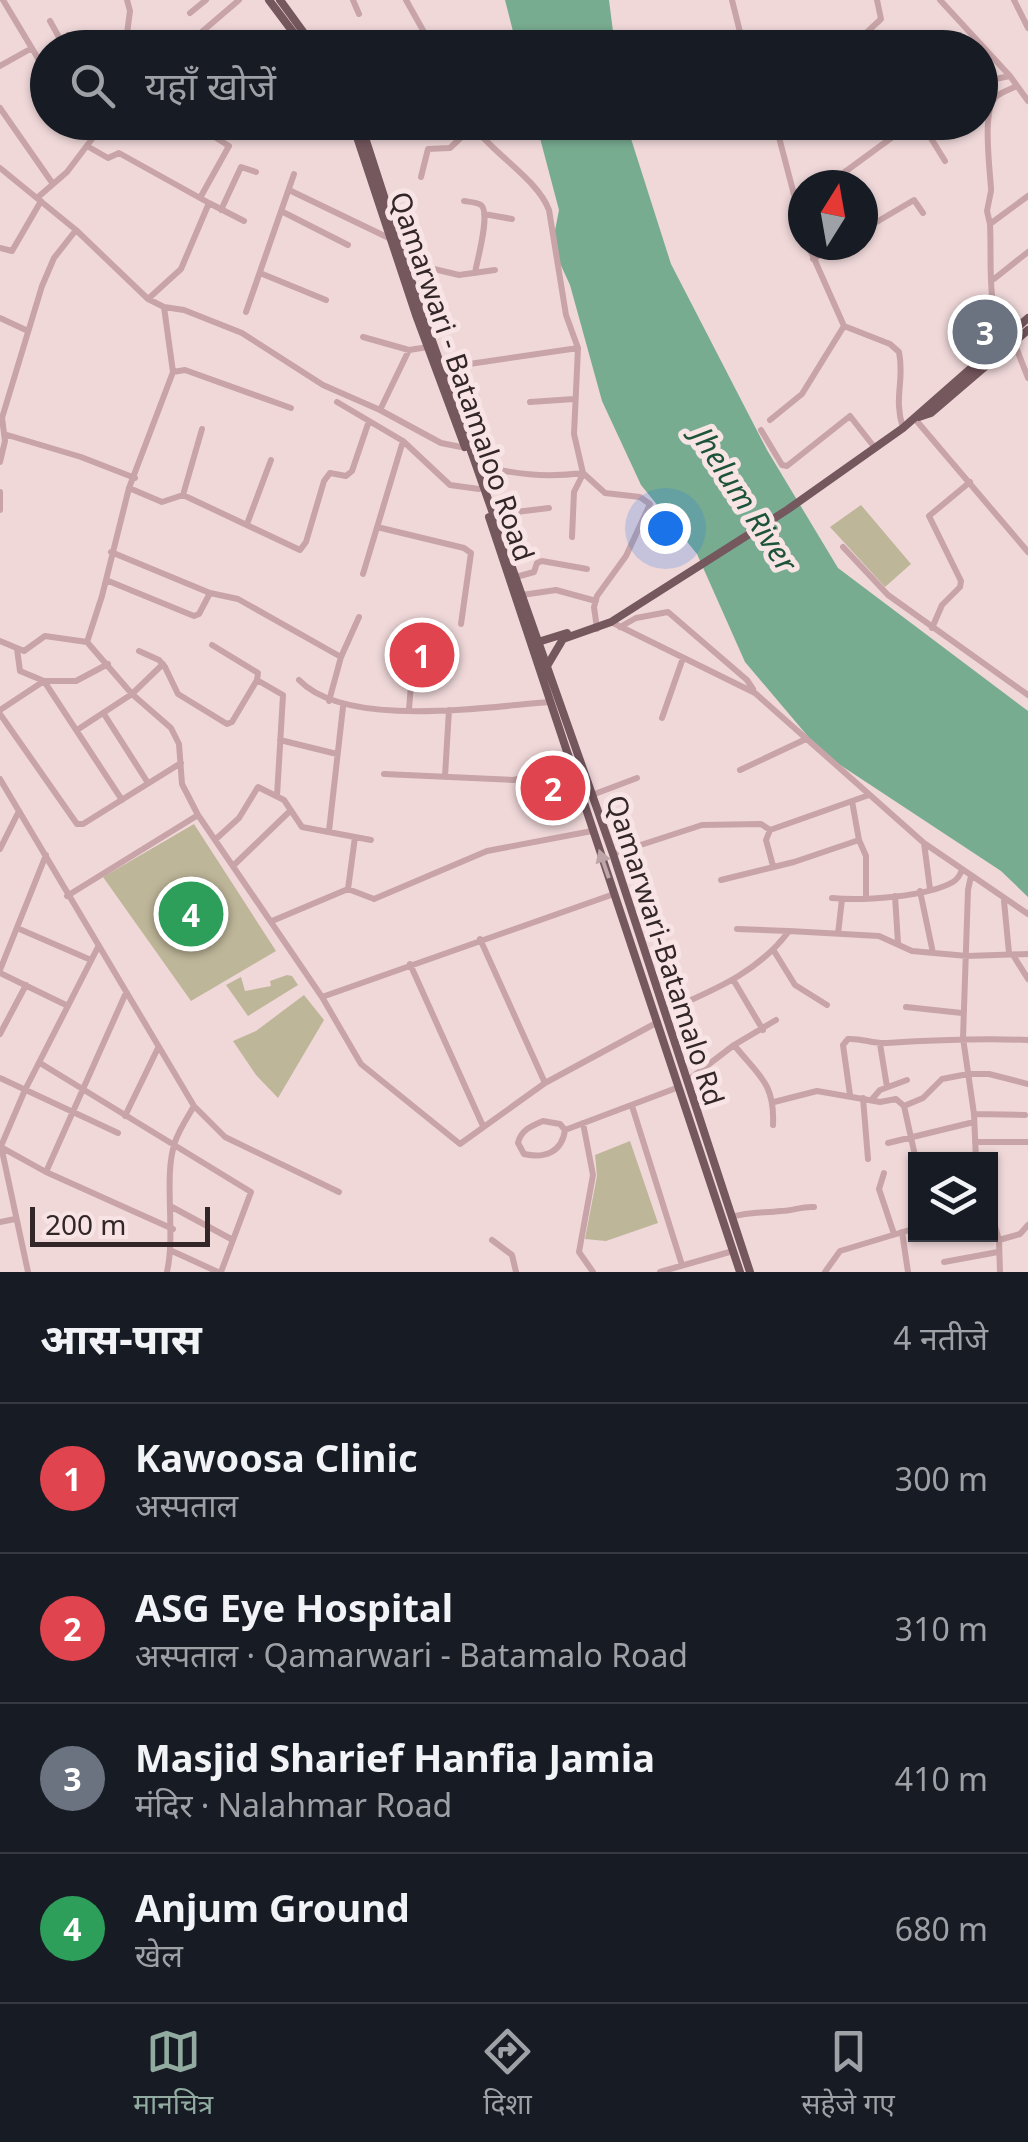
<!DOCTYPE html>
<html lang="hi">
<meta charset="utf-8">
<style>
body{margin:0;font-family:"Noto Sans","Noto Sans Devanagari",sans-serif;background:#20242c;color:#f1f3f6}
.controls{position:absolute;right:30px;bottom:30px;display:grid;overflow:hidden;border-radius:0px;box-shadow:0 2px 8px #0004}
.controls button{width:90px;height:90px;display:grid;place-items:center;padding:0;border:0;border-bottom:2px solid #363941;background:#171b24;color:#f1f3f6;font:50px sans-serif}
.compass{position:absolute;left:788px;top:170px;width:90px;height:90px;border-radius:50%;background:#171b24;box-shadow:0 2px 8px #0004;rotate:11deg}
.scale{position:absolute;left:30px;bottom:25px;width:180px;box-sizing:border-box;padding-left:10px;border:5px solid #332629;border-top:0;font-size:28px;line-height:35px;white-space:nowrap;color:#332629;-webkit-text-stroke:8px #f8e4e4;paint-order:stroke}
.you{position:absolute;left:665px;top:528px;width:35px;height:35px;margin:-25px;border:8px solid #fff;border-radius:50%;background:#1a73e8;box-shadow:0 0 0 15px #1a73e833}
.badge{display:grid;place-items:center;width:65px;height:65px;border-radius:50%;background:#92aba0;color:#fff;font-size:32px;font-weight:700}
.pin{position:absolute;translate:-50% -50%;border:5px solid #fff;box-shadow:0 2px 10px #0006}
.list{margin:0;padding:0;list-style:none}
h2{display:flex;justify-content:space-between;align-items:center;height:130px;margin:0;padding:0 40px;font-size:42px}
h2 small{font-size:32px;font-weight:400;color:#9ea1a6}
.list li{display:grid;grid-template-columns:65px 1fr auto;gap:30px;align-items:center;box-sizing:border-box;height:150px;padding:0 40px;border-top:2px solid #363941}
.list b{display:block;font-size:38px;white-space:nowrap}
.list p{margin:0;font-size:32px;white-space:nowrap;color:#9ea1a6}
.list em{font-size:32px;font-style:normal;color:#9ea1a6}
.icon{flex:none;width:55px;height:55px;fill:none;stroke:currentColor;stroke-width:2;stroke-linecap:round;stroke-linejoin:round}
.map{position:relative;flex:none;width:1028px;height:1272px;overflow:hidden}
.search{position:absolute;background:#171b24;box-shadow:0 2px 8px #0004;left:30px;right:30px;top:30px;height:110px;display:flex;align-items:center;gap:25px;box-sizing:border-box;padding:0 35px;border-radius:55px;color:#9ea1a6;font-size:38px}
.sheet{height:730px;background:#171b24}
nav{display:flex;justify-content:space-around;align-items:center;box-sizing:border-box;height:140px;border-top:2px solid #363941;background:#171b24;font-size:28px;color:#9ea1a6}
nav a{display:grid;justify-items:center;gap:5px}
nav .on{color:#92aba0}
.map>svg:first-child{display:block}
.green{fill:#beb699}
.water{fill:#78ac91}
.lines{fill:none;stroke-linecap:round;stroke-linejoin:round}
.minor{stroke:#c8a4a8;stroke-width:6}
.major{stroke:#75575e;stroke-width:8}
.oneway{fill:#bda5a8}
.labels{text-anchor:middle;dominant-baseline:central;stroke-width:10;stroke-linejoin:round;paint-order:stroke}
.street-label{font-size:28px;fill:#332629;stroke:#f8e4e4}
.water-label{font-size:30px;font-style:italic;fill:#1d5338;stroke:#f8e4e4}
</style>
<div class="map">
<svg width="1028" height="1272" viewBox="0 0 1028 1272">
<rect width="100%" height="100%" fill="#f0d8d9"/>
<path class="green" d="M861,505L911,564L885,587L830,527Z
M194,824L276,951L191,1001L103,877Z
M287,975L292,976L298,985L248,1016L226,985L241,977L245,991L271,986L270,981Z
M304,995L324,1020L278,1098L256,1075L233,1041L256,1031Z
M630,1141L658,1223L606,1241L585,1239L597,1176L595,1155Z"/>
<path class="water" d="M505,0H609L615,47H517Z
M536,123H626L671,264L767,450L838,568L1028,711V897L1001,871L822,753L745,662L697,554L641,485L602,401L570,285L552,246L559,210Z"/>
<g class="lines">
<path class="minor" d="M3,0L48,75
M353,0L359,14
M406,0L433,48
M732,0L744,48
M940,0L1010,76L1028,101
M1014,0L1028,28
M190,13L206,0
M50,21L65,48
M97,40L120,43L126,41L130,11L127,0
M860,41H878L883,48
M183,48L239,0
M850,48L881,19L877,0
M0,66L32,48
M980,82L1010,76
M0,108L53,184
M470,122C490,152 537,178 549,210L566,315L578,348L574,434L583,473L605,493L640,497L650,504L626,556L597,596L594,607L597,629
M775,122L803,229
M921,122L945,161
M679,123L680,122
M87,146L108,158L119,153L200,198
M0,168L76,230L148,299L164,307L173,372L129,488L102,596L87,642L132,694L171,728L179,744L182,784L198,815L322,997L614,894
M421,177L428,149L450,148L472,127
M827,185L913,122
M991,189C990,169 982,112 995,98C999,93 1011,89 1017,86
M289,190L391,239
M991,191L987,211L990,224L1028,196
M37,198L67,172L98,131L101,122
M464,201C470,202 476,202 481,205C491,213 477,260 475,273
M209,203L244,221
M221,210L241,167L256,172
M281,211L348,245
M484,214L512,219
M990,224C992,261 986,305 1004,339
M863,230L914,200L923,213
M0,248L12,251L41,201
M813,259L837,245
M260,273L326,300
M410,276L434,269L459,275L495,270
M994,279L1028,252
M148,299L181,269L209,203L200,198L229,146L191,122
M164,307L184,310L242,333L323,385L380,410L441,443L466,448
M246,312L294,174
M0,318L28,331
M844,326L890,344L899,352C905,381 893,397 903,428
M363,337L409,350L428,347
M1014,342L1028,378
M442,368L578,348
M173,372L185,370L291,408
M337,402L403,441L450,485L479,489
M530,402L574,399
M380,410L409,350
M915,419L1028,552
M770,420L802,394L844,326L808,245
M761,430L782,465L787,466L850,416L875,448
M4,434L81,457L135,478
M0,462L5,441L2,418L42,286L54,258L76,230
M476,465C514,474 544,478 583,473
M129,488L162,502L183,495L300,550L306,542L324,481L330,473L346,476L352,471L369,421
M0,492V510
M183,495L202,429
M495,521L516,512L549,508
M247,524L271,460
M377,527L464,548L471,553L461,624
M572,537L574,492L583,474
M843,547L888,595L1028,695
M111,552L210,593L238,599L341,657L329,701
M363,574L403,441
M516,577L534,572L537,563L542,561L587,569
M106,580L194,616L199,614L210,593
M522,595L556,590L596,601
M611,622L755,693L924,843L1028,914
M620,627L636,618L668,612L747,680L753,689
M932,628L942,605L960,587L961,581L929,516L970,482
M0,641L24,651L45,636L87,642
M212,645L258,673L257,680L283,695L277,796
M17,649L20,671L44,681L122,800
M139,651L159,660L165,667L178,694L227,724L232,722L257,680
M341,657L359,617
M299,680C346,729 484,707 549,702
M409,709L416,625
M0,710L44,681H76L108,664
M0,714L77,824H83L181,763
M104,714L148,783
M662,718L683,658
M77,730L132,694L163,664
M280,740L337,754
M740,770L806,739
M384,774L513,780L572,769
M445,776L449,710
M0,779L194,1106C187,1118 179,1130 175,1142C163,1177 176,1231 167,1272
M592,795L637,778
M852,801L859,840L866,856V897
M770,830L766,840L773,866
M329,831L343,707
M216,839L239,818L258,787L284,800L302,827L371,840
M924,843L930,889
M0,849L19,811
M613,854L702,825L761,824L770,830L869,795
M234,865L290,811
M971,876L968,890L963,1038L974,1114L976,1160
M721,880L794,862L859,840
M348,889L355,837
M920,891L933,953
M67,896L198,815
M895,896L898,943
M832,898C861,901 927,897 953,882C958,879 960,875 962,870
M1004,901L1009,953
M272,921L348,889L374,899L487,851L592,831
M17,928L91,960
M737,929L788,931
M838,934L842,899
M480,939L545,1083
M774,951L795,985L827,1005
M1013,955L1028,979
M410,964L483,1126
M0,970L46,855
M0,973L68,1006
M734,981L763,1030
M322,997L361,1064L460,1144L545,1083L658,1022
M906,1007L962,1013
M664,1012C711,991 757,974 789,931L879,936L912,951L967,956L1028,954
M0,1034L26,985
M880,1044L887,1087
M734,1045C759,1076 775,1083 773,1125
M40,1063L251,1192L221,1272
M0,1078L118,1133
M687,1081L734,1045L776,1020
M850,1095L843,1045L848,1039C862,1038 873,1044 887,1043C934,1040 980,1038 1028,1040
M863,1098L868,1159
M873,1098L880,1090L907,1080
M774,1102L817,1091L880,1102L896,1099L904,1106L923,1098L942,1079L968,1074H989L1028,1084
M194,1106L225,1137L339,1192
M632,1106L682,1265
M904,1106L916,1160
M974,1114L1025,1115
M125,1116L158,1048
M543,1121L560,1124L565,1130C562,1152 545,1159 524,1154L518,1143C521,1130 531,1126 543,1121Z
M583,1123L593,1175L579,1252L593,1272
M565,1130L679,1087
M975,1142H1028
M888,1143L974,1122
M1,1147L46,1172L173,1229
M46,1172L125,995
M884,1173L879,1189L894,1234
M172,1207L233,1240
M990,1209L999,1240L1000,1272
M731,1217C749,1212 763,1213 781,1211C793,1211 802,1206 814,1207
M0,1222L15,1219
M902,1232L908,1272
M492,1240L512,1255L516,1272
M999,1240L1020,1234L1028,1225
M172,1251L218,1272
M944,1262L998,1252
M28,1272L1,1146L25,1090L98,947
M660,1272L733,1251
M825,1272L840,1251L916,1228"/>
<path class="major" d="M269,0L305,48
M280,0L315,48
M352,122L416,315L465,447
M360,122L415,292L613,854L750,1272
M919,417L931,413L1028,330
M489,517L740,1272
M538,642L567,633
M547,666L563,639L611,622L787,510L903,428L1028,318"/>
</g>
<defs><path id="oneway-solid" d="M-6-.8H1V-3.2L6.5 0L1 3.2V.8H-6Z" transform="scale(2.5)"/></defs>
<use class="oneway" href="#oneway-solid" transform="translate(604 864) rotate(-109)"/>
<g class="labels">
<g class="street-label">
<text transform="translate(463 376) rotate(71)">Qamarwari - Batamaloo Road</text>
<text transform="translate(666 950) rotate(72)">Qamarwari-Batamalo Rd</text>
</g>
<g class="water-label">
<text transform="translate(745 499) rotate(57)">Jhelum River</text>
</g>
</g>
</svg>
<div class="controls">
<button><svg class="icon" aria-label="layers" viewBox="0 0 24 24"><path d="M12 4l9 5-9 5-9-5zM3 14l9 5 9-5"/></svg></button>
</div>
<svg class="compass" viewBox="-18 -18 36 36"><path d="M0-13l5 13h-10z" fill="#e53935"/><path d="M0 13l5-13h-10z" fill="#9ea1a6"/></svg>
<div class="scale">200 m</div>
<div class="you"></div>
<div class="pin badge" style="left:422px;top:655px;background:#e0444e">1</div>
<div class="pin badge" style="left:553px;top:788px;background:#e0444e">2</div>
<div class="pin badge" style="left:985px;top:332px;background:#6b7280">3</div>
<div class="pin badge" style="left:191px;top:914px;background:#2e9e5b">4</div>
<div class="search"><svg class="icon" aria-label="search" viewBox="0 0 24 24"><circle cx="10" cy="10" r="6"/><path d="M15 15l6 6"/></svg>यहाँ खोजें</div>
</div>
<section class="sheet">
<h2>आस-पास<small>4 नतीजे</small></h2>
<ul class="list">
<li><span class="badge" style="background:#e0444e">1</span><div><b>Kawoosa Clinic</b><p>अस्पताल</p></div><em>300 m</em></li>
<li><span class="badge" style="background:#e0444e">2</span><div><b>ASG Eye Hospital</b><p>अस्पताल · Qamarwari - Batamalo Road</p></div><em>310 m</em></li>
<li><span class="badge" style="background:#6b7280">3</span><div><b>Masjid Sharief Hanfia Jamia</b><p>मंदिर · Nalahmar Road</p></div><em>410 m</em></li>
<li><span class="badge" style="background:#2e9e5b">4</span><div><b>Anjum Ground</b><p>खेल</p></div><em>680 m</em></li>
</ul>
</section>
<nav>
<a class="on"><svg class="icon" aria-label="map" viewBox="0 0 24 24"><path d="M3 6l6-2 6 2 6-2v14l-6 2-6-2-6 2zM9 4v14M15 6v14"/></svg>मानचित्र</a>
<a><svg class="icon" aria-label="directions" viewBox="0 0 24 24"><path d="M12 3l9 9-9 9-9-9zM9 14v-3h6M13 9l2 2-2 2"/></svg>दिशा</a>
<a><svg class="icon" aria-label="saved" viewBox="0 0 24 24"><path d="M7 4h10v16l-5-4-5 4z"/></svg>सहेजे गए</a>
</nav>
